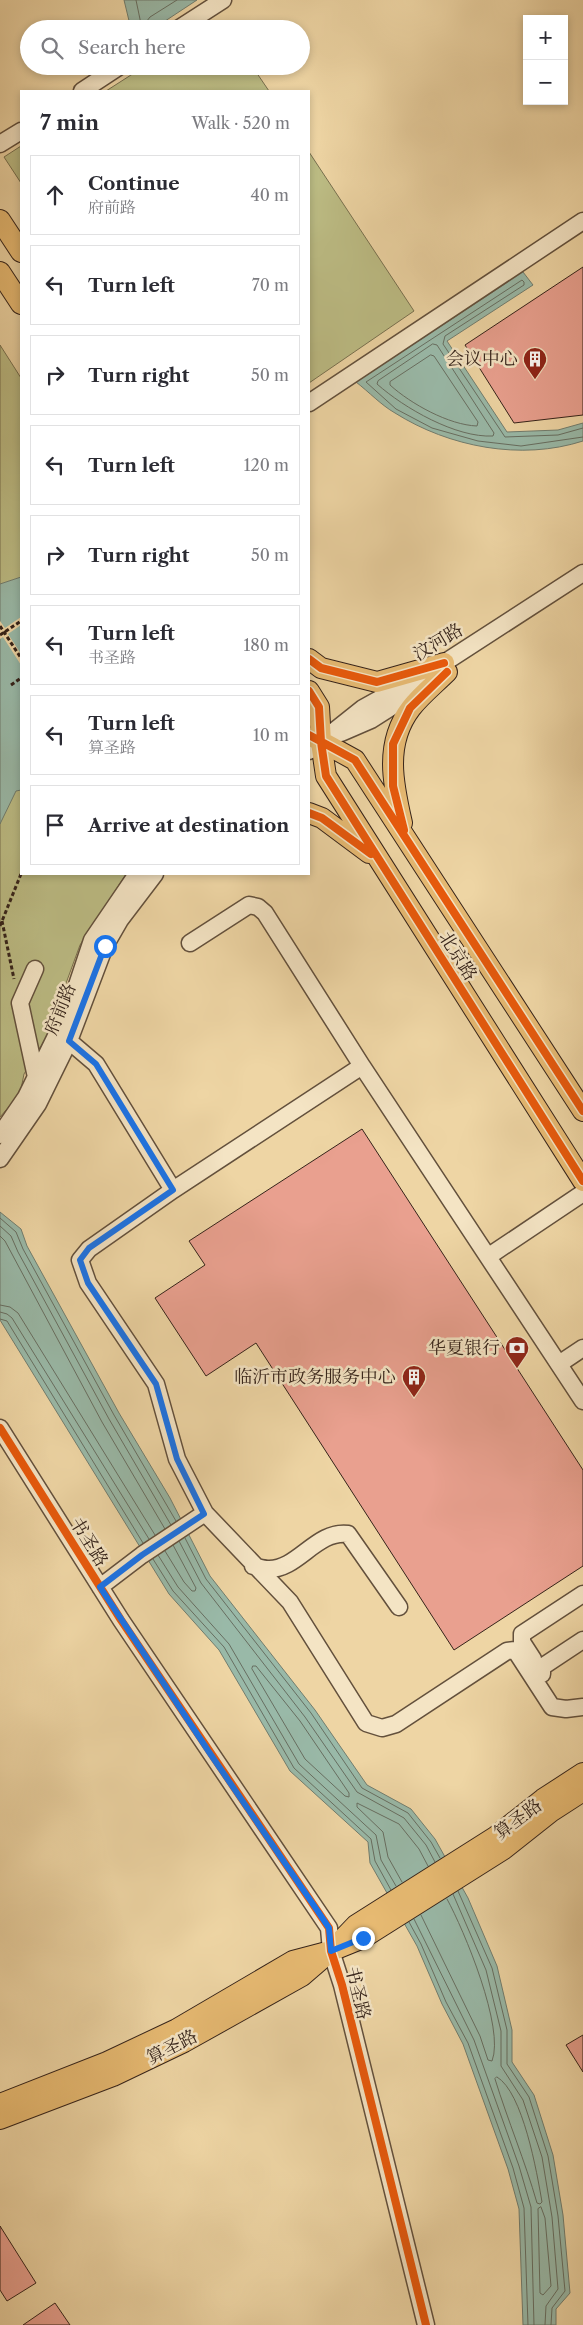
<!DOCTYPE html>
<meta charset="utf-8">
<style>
body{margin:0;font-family:"Libre Caslon Text","Noto Serif SC",serif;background:#f7f7f7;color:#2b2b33}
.controls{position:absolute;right:15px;top:15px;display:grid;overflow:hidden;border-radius:0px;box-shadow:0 2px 8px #0003}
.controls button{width:45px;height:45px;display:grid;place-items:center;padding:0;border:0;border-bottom:1px solid #e1e1e2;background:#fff;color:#2b2b33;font:25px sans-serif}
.stop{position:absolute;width:15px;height:15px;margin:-11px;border:4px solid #1a73e8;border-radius:50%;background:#fff}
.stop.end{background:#1a73e8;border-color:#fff;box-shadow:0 1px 5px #0008}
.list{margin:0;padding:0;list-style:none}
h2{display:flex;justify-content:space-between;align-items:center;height:65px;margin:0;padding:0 20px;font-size:21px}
h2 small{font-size:16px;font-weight:400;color:#7c7c81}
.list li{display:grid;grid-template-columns:32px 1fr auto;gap:15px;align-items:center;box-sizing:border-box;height:80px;margin:0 10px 10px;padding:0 10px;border:1px solid #e1e1e2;border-radius:0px}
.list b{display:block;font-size:19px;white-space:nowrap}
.list p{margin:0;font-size:16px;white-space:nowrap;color:#7c7c81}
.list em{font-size:16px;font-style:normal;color:#7c7c81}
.icon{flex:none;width:28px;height:28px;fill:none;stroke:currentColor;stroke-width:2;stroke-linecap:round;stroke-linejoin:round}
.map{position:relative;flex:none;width:583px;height:2325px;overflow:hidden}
.search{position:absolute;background:#fff;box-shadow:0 2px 8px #0003;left:20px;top:20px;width:290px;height:55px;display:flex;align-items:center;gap:12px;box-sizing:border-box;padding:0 18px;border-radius:28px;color:#7c7c81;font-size:19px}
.panel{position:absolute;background:#fff;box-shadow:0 2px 8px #0003;left:20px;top:90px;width:290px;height:785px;border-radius:0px}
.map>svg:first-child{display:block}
.green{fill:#bcbc84;stroke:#78704f}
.water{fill:#99b9a8;stroke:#717d6f}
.pier{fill:#eed5a4}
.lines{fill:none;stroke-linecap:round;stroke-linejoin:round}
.shore{stroke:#676e61;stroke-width:1}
.building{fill:#e9a08f;stroke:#35231a}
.minor-casing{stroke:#63503c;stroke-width:19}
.major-casing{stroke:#35231a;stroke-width:22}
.path{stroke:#35231a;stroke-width:3;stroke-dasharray:4 2.5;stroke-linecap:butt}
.minor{stroke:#f4e4c4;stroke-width:16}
.major{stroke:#e7ba72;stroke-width:20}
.cycleway-casing{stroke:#f4e4c4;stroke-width:11}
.cycleway{stroke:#e8590c;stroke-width:8}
.route{stroke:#1a73e8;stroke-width:6}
.labels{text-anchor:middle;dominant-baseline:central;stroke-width:5;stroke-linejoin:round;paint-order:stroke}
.poi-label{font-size:18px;fill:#35231a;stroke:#f4e4c4;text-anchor:end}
.street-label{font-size:18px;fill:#35231a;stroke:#f4e4c4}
</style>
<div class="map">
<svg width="583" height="2325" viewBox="0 0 583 2325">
<rect width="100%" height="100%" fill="#eed5a4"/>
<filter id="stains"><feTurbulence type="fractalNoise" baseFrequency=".004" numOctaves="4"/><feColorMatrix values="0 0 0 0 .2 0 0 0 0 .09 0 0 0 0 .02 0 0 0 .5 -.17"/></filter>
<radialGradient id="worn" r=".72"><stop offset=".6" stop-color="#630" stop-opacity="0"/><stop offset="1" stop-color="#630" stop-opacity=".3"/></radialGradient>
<path class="green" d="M145,66H252L269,91H106Z
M21,146V183L4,157Z
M309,152L414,311L309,383Z
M0,345L21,378V874H126L80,945L46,1038L24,1074L20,1094L0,1117Z"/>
<path class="water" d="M124,0H197L153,29H131Z
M523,272L533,285L447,341L507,432L558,430L583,423V441C521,461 449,447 395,413C381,405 369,392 356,382Z
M21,577V790L16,791L0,824V584Z
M0,1212L21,1229L27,1246L119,1413L170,1498L210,1576L315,1710L367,1785L411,1809L435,1839L468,1898L497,1966L512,2030V2062L534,2095L553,2155L563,2215L570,2293L556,2309V2325H523L519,2209L508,2169L463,2044L442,2004L417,1946L370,1863L368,1842L290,1771L219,1650L169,1594L0,1320Z"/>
<path class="pier" d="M21,617V625L8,634L21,654V665L3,637L0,639V621L5,628Z"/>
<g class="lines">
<path class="shore" d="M136,0L141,24L143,26L150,17L177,0
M433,344L437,345L494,433L493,436C456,438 404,408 377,384L378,381Z
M431,355L434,356L478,422L477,426C449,425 411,404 390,385V382Z
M583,428L558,435L505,437L443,344L445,336L524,285V282L522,280L366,382L396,409L432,428L478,441L521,446L583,437
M0,1218L16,1232L23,1249L114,1415L176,1521
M0,1226L11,1236L18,1252L109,1419L171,1525
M0,1236L5,1241L102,1422L165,1529
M0,1305L10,1307L18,1313L155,1535
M0,1312L7,1314L12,1318L149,1539
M0,1319L7,1321L143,1543
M185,1538L206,1579L311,1713L362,1788L408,1813L431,1842L440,1858
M179,1541L201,1583L305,1717L357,1792L404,1818L426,1845L435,1862
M165,1551L184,1582L192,1591H195L196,1588L173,1545
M158,1555L178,1587L229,1644L299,1764L376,1835L381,1860L396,1886
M153,1559L173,1591L224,1647L294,1768L371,1839L375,1861L391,1890
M253,1666H256L300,1721L349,1793V1797L345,1796L305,1759L252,1669Z
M402,1882L388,1857L383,1832L357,1807V1803L399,1824L419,1849L428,1866
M458,1891L492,1968L507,2030V2064L529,2097L548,2156L558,2216L565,2291L552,2308L551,2325
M453,1894L486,1970L501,2031V2066L523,2100L542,2157L552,2217L558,2289L546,2306L545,2325
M421,1915L480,2036L488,2060L492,2061C505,2028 464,1930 447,1899
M414,1919L474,2040L519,2166L531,2207L534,2325
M409,1922L421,1944L446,2002L468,2043L513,2168L524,2208L528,2325
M497,2077C523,2092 537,2173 542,2202L540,2204L537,2203C525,2161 508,2121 495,2079Z
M541,2207L545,2218L551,2286L543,2295L540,2293L538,2209Z"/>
</g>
<path class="building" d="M583,267V415L514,423L465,345Z
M362,1129L583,1470V1566L454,1650L256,1343L206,1376L155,1298L205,1265L189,1241Z
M583,2035V2072L566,2045Z
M0,2226L36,2283L7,2301L0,2290Z
M55,2303L70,2325H23Z"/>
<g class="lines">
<g class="minor-casing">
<path id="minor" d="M178,29L223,0
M82,91L120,66
M0,144L21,131
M309,403L583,221
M341,733L371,720L426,685
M309,751L363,708L444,663L583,573
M190,943L249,905L258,907L265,913L362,1066
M35,969L20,1003L36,1077
M69,1041L96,1064L173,1190
M0,1135L26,1097L56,1036L76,988L92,940L137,874
M0,1159L38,1104L69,1041L105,946L120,920L155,874
M489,1256L583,1193
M559,1364L583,1348
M583,1401L362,1066L173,1190L89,1249L80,1260L88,1283L156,1384L177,1459L205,1513L290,1602L366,1723L382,1728L396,1724L507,1651L515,1650L552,1707L566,1709L583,1707
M0,1428L121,1620L329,1928L331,1951L342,1985L426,2325
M253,1566C258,1567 263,1569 268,1569C298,1570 316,1530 348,1534L399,1607
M100,1587L142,1555L205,1513
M533,1659L522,1642V1634L583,1594
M542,1674V1667L583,1640"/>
</g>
<g class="major-casing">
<path id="major" d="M0,220L21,252
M0,272L21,304
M309,659L321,668L377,682L444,663
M309,691L319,707L321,742L326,776L583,1181
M313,737L355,760L583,1111
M309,813L322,818L369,853
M402,823C393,784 384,743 411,708C421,695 435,684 447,672
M0,2104L107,2062L177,2029L293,1961L331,1951L363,1938L504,1849L552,1811L583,1791
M0,2119L113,2076L184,2042L302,1976L331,1951L356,1925L495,1837L543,1799L583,1773"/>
</g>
<path class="path" d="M0,626L21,658
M0,635L21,621
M11,685L21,678
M2,921L14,979
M0,926L21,874"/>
<use href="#minor" class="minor"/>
<use href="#major" class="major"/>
<g class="cycleway-casing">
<path id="cycleway" d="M309,659L321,668L377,682L444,663
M309,691L319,707L321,742L326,776L583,1181
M309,735L355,760L583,1111
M309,813L322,818L371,854
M404,830L393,786V744L410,708L447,672
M0,1428L121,1620L329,1928L331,1951L342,1985L426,2325"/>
</g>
<use href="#cycleway" class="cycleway"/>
</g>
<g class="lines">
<path class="route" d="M105,946L69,1041L96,1064L173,1190L89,1248L80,1260L88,1283L156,1384L177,1459L204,1514L142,1555L100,1587L209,1752L317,1910L329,1928L331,1951L363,1938"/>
</g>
<defs>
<g id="building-pin" transform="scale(1.25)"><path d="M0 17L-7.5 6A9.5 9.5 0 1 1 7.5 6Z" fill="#8f2418" stroke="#f4e4c4"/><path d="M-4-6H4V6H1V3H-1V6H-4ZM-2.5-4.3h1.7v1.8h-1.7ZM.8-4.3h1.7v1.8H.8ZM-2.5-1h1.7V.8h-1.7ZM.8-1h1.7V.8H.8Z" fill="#fff"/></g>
<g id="bank-pin" transform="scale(1.25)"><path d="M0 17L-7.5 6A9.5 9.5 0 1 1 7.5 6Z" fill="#8f2418" stroke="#f4e4c4"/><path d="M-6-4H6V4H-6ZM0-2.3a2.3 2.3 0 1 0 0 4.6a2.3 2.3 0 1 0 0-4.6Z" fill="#fff"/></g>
</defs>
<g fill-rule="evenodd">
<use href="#building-pin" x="535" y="359"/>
<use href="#bank-pin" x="517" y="1348"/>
<use href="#building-pin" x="414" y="1377"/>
</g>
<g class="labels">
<g class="poi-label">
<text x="518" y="359">会议中心</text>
<text x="500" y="1348">华夏银行</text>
<text x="396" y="1377">临沂市政务服务中心</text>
</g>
<g class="street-label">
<text transform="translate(438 642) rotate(-31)">汶河路</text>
<text transform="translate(458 956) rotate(58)">北京路</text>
<text transform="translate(60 1009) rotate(-68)">府前路</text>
<text transform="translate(89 1542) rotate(58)">书圣路</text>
<text transform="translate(518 1819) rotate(-37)">算圣路</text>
<text transform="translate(358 1993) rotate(76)">书圣路</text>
<text transform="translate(172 2047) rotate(-27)">算圣路</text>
</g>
</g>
<rect width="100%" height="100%" filter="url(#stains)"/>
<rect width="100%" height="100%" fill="url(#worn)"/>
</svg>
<div class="controls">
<button>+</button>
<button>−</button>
</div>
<div class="stop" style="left:105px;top:946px"></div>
<div class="stop end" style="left:363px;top:1938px"></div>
<div class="search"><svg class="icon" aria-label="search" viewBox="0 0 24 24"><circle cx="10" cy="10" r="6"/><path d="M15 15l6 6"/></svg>Search here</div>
<section class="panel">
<h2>7 min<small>Walk · 520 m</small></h2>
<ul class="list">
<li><svg class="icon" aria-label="ahead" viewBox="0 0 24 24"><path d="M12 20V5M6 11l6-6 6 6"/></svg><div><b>Continue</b><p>府前路</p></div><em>40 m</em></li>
<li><svg class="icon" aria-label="left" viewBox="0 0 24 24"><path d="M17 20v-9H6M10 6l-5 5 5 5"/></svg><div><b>Turn left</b></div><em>70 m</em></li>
<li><svg class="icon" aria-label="right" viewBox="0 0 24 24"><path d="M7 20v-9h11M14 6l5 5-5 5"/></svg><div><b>Turn right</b></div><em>50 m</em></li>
<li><svg class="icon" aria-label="left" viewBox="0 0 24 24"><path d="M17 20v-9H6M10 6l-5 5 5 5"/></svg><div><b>Turn left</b></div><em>120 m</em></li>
<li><svg class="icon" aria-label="right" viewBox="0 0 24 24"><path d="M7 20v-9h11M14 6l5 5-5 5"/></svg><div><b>Turn right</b></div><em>50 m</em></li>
<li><svg class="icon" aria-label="left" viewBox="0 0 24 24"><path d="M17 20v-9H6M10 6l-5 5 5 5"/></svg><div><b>Turn left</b><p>书圣路</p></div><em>180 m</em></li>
<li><svg class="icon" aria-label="left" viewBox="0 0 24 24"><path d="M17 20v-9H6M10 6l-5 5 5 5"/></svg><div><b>Turn left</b><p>算圣路</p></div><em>10 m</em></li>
<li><svg class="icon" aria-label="arrive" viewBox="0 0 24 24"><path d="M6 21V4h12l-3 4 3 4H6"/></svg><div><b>Arrive at destination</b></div></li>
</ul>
</section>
</div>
